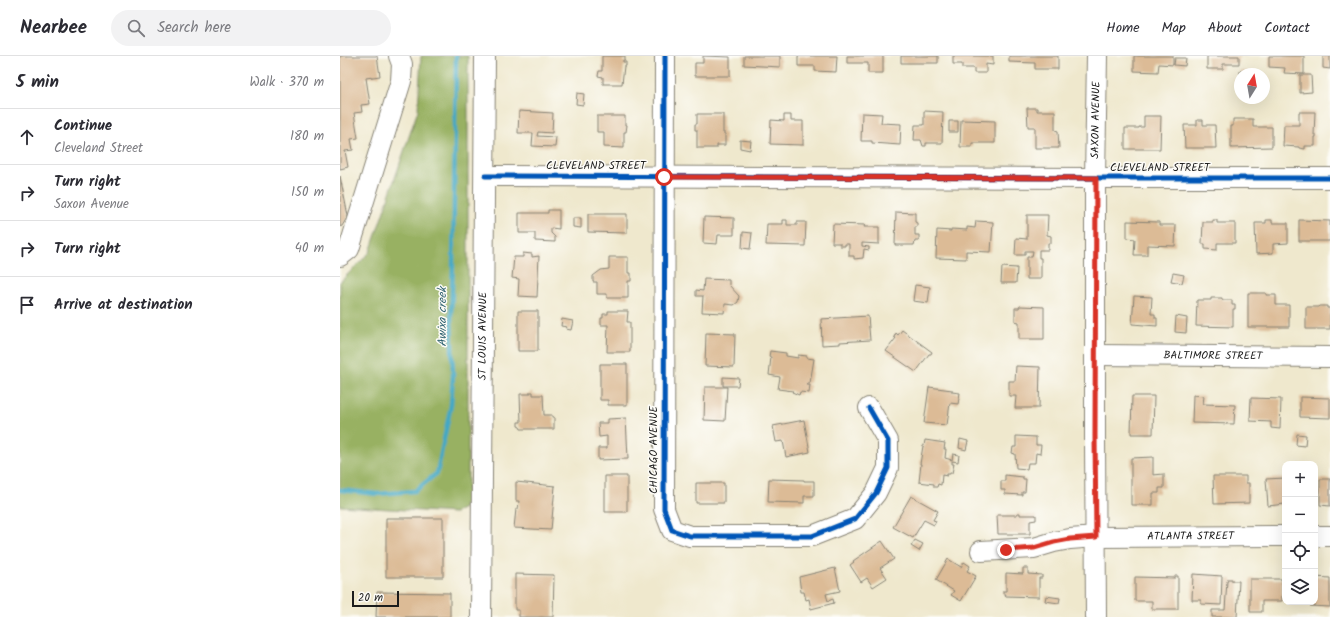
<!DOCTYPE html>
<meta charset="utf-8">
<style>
body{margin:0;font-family:Kalam,sans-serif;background:#f2f2f3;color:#2b2b33}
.controls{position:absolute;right:12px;bottom:12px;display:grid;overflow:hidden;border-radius:8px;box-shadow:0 4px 16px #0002}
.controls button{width:36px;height:36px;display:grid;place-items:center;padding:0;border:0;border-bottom:1px solid #e1e1e2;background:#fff;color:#2b2b33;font:20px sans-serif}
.compass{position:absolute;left:894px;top:12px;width:36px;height:36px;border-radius:50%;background:#fff;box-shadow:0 4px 16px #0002;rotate:11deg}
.scale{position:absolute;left:12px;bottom:10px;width:47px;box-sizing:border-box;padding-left:4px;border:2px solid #1c1c1c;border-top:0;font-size:11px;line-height:14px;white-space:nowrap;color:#1c1c1c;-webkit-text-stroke:3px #fdfcf7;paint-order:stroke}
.stop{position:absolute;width:12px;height:12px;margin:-9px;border:3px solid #d93025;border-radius:50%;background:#fff}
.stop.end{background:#d93025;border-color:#fff;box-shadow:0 1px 4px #0008}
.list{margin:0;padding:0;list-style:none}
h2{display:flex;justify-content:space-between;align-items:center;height:52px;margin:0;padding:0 16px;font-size:17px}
h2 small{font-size:13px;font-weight:400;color:#7c7c81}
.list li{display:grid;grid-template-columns:26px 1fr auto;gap:12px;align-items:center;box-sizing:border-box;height:56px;padding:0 16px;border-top:1px solid #e1e1e2}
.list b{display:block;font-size:15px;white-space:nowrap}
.list p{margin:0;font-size:13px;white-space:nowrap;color:#7c7c81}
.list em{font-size:13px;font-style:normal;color:#7c7c81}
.icon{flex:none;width:22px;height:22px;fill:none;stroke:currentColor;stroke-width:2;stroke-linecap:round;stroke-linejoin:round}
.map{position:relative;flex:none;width:990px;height:561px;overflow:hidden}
header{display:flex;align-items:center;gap:24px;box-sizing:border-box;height:56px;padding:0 20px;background:#fff;border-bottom:1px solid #e1e1e2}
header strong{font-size:19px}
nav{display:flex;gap:22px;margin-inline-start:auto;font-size:14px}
.search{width:280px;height:36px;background:#f2f2f3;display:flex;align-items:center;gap:10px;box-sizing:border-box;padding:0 14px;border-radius:22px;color:#7c7c81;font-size:15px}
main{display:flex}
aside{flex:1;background:#fff}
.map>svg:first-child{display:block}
.forest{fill:#98b162;stroke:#5a663f}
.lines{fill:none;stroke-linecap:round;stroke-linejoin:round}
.stream{stroke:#44a8c4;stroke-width:4.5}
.building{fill:#dcbb96}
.minor-casing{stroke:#868274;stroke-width:22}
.minor{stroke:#fff;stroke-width:20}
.cycleway-casing{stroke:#fdfcf7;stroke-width:8}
.cycleway{stroke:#0057b8;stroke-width:5}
.route{stroke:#d93025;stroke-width:5}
.labels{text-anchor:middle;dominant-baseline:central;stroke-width:3;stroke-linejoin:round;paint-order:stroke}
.street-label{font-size:11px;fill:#1c1c1c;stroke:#fdfcf7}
.water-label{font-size:12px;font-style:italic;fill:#306270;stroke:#fdfcf7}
</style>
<header>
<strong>Nearbee</strong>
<div class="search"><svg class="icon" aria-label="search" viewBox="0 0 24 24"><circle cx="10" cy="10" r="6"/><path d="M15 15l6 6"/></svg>Search here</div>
<nav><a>Home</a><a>Map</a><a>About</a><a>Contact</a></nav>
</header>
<main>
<aside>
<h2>5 min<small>Walk · 370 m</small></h2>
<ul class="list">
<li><svg class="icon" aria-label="ahead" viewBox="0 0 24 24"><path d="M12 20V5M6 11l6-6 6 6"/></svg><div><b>Continue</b><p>Cleveland Street</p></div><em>180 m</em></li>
<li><svg class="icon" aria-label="right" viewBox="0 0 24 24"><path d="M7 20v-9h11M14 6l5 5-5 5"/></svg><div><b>Turn right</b><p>Saxon Avenue</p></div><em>150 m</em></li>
<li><svg class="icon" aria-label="right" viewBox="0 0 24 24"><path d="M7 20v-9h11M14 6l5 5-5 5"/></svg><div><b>Turn right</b></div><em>40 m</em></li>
<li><svg class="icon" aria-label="arrive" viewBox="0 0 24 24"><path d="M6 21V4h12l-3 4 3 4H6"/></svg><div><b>Arrive at destination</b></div></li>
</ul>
</aside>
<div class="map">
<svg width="990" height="561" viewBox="0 0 990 561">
<rect width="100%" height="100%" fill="#fdfcf7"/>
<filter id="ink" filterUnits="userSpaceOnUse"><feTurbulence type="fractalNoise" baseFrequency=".025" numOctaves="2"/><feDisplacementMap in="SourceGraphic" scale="8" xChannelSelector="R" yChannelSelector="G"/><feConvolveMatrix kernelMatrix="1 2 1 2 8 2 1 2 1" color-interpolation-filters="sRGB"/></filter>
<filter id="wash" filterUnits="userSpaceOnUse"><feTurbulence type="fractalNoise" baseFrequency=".012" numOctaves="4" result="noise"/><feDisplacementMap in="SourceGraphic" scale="16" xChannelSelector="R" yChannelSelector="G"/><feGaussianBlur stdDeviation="0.9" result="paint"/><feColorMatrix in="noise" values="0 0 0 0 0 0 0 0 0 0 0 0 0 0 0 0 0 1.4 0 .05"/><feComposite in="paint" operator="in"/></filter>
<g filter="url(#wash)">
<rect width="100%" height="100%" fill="#efe8cd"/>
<path class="forest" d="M81,0H128V450L115,457L0,450V226L30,196L78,54Z"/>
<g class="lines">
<path class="stream" d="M0,434L37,438L75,435L97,417L111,349L113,319L111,261L113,209L116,0"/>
</g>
<g id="blocks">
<path class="building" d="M0,0H37L40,20L26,22L30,48L21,49L22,56L14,57L18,82L11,83L13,94L5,95L8,111L0,113Z
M262,0H285V4H283V6H286V10H284L282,28H263V21L258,20L259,15H262Z
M363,0L390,1V20H355V7H363Z
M404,0H440V11L404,9Z
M458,0H497L496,16L475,15V10H458Z
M507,0H543V17H528V7H507Z
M561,0H598V7H561Z
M613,0H653V9L646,8V17H634V12H622V8H613Z
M669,0H718V13H695V7L669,6Z
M794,0H833V9L819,8L818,16L794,15Z
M867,0H899V8H883V13H867Z
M929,0H964V18L944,17L945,12L929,11Z
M983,0H990V13L983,12Z
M835,2H846L845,10L834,9Z
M900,15L916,16V18H900Z
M960,19H971L972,36L960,37Z
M237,37L244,38L243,49L236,48Z
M687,52H697V55H715V74L718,75L719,92H695V71H688Z
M179,55L213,57L212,77L198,76L197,80L216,81L215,91L192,90L193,77H178Z
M584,55L603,56L602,87H586V90H583L581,84H574L575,69H584Z
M959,56H975L974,79H976V81H975V90H965V93L959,92V91L943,90L944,69H959Z
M522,57L542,58L541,67L561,68L560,89L532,87V85H521Z
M357,58H383V77H385V89H377V92H357V74H355V68H357Z
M444,59H451V65H463V89L430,88L431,64L444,65Z
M257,60H285V69H287L286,76H284V92L264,91V76H257Z
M804,60H821L820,93H785V72H799V71H804Z
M893,63H913V71H932V91L891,92V70H893Z
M621,64L655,65V87H632V91H620Z
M857,64H863V69H875L876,92H845L844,69H857Z
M609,65H618V76H609Z
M400,84L411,85L410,94L400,92Z
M0,120L8,160L2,170L0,171Z
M208,154H219V173L211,172V177L215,181V186L195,185V177H179V157H208Z
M556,156L575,157V166L577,167V171H575V179H579V185H575L574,189H555Z
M248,158H287V177L248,176Z
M687,159H708L707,179L711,180V187H708V194H699V202H701V223H687V201H692L693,195H685V199H675L676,182L687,183Z
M364,161L394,162V179H378L377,188L363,187Z
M233,162H241V172L233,171Z
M443,164H447V169H457V166H466L465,190L426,189L427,168H443Z
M873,164H877V167H895V187H877V194L865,193V188H862L863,166H873Z
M926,164H932V167H948V187L933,188V197L916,198L915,167H926Z
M959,164L990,165V185H959Z
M636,165L653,166L651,196L626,195V203L596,202L597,174L611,175V173L627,174V171L635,172Z
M787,165L819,166V169H836L835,190L807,189V199H794L795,183L787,182Z
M493,168L525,169L524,171H539V188L522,187V190L529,191V194L524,193L523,202L514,203V200H509V188H505V190H500V187H492Z
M403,176L412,177L410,193L402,192Z
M183,197L192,198V201L199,200L197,241L178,240L179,223L172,222L174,201H183Z
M269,201H288V217H291V225H288V242H267V238H257V226H253V220L261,214L269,213Z
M662,211L677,212L676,227H661Z
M833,217L844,219L842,227L831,225Z
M364,223L389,224V229L399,240L398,246L394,249L385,248L384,257L362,256L363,240H356V234L363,235Z
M575,229L590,231L588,247L573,245Z
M908,237H926V239H936V249H949V271H908Z
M794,240L812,241L811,258H815V262H817V270L792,268Z
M871,242H882V244H892V249H895V253H893V271L856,270L857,244H871Z
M680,250L704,251V283H679V266L675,265V252H679Z
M980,250H987V252H990V273H966V251H979Z
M178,255H198V295H178Z
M268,255H288L287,266H290V296H267L268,269H261V262H263V258H268Z
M528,260L530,284L500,286V288L482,289L481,263Z
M836,260L847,262L846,277L835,276Z
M222,263L233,265L231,274L226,273L227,271L221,270Z
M562,274L592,296L591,298H589L576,316L546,295L556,282L554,281L556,277L558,279Z
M366,277L395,278L394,311L365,310Z
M430,295L446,297V300L458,302V299L467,300V302L474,303L470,327H468L467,329H470L469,337L460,336L459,339L452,336L453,335L438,333L440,321L429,319L431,301H429Z
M260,308H287V349H268V344H260Z
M676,310L700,311L699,352H675L676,340H669V325H675Z
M383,321L399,322L398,330H383Z
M365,331H387L385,365L364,364Z
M589,331L612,334V336L620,337L618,348L610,347L607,369L584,367Z
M190,336H193V339H203L204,359H212V361H214V373H181L180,371L178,370V366H181L180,338H190Z
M853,339L864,340L863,348L895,349L894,368L852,367Z
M792,340H814L813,378H791Z
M960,341L990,342V362L960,361Z
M911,342L941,343L940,373L931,372V366L910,365Z
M286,362L288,403L258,404V392H267V380L259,381L258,367H268V363Z
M464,364L470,396L446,401L443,385L436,386L433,370Z
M957,378L966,379L965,390L956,389Z
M676,380L696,381V389H701L700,398L696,397L695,407H688L687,413L676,412L675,398L672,397L673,391H676Z
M620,383L628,385L626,394L619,392Z
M585,384L605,387L604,393H606L605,402L612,404L613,398L619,399L618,406L612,405V408H614L612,417H610V418H607V420L602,419L601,429L598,428L597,431H594V428L579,426L581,408H580L583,390H584Z
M813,401V419L824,418V432H819V437H813V449H791V402Z
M665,419L683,421V423H686L685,436H682V439L665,438V434H661V425H665Z
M265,420H287V456H265Z
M873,420H906V427H909V447L874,448Z
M945,422V448L928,450L926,423Z
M429,423L464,424V425H474V440H464V447L428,446Z
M980,423H990V450L980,449Z
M176,426L215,430L211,474L174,472L176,453H178L179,445H176Z
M356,427H384V447H356Z
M571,440L598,455L593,464L596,465L594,469L584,464L573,482L553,471Z
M677,457H680V459H696V464L690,465V478H658L657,459H677Z
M46,462H103V521H46Z
M575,484L583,488L579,495L571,490Z
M542,485L554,503L540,512L547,522L533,531L527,522L521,526L510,509L514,506L513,505Z
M608,503L621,511L624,506L630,510L627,515L636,520L621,545L611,539L614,535L596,524Z
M495,512L500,535L486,538L488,545L493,543L494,547L471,553L469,543L466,544L464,536H461L459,521Z
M683,512H688V518L702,519V522H699V541L665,540L666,538H663V535H666V517L683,518Z
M175,518L214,519L213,561H179V554H175Z
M853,518L882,520L881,549L861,548V544H852Z
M835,520H838V553H812V545H795V521L835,522Z
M975,521L990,522V551L970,550V546H975Z
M888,523H892V525H899L897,561H872V554H885L887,525H888Z
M910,523H942V545H922V556H910Z
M37,536L110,537V561H36Z
M706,540L720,542L719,547L705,545Z"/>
</g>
</g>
<g filter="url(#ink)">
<use href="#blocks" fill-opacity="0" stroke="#868274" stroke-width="1"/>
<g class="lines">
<g class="minor-casing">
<g id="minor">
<path d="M325,0L324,453L332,474L350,480H472L515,463L536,437L548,412V385L529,352"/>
<path d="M145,120L755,122H990"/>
<path d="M0,200L9,193L61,25L62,8L59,0"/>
<path id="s1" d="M755,299L990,301"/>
<path d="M975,480H990"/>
<path id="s2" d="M641,495L694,492L714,486L730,483L756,481L945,480"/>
<path id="s3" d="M141,561L145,0"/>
<path id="s4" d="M756,561L755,380V122L757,0"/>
</g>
</g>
<use href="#minor" class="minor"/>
<g class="cycleway-casing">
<path id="cycleway" d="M325,0L324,453L332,474L350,480H472L515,463L536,437L548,412V385L529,352
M145,120L755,122H990"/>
</g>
<use href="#cycleway" class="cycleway"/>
</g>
</g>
<g class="lines" filter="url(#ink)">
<path class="route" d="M324,121L756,122L755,380L756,481L730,483L714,486L694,492L666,494"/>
</g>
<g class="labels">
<g class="street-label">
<text stroke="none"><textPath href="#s4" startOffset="497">SAXON AVENUE</textPath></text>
<text x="256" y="110">CLEVELAND STREET</text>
<text x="820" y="112">CLEVELAND STREET</text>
<text stroke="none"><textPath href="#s3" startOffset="281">ST LOUIS AVENUE</textPath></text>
<text stroke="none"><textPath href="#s1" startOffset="118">BALTIMORE STREET</textPath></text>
<text transform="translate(314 394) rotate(-90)">CHICAGO AVENUE</text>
<text stroke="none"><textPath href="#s2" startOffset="211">ATLANTA STREET</textPath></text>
</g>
<g class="water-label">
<text transform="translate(102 261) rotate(-90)">Awixa creek</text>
</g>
</g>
</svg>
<div class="controls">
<button>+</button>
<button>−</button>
<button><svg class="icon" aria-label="locate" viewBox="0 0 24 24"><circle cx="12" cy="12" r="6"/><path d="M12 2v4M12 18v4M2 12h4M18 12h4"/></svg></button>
<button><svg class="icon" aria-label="layers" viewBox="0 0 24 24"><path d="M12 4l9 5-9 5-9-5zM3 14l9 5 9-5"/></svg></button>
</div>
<svg class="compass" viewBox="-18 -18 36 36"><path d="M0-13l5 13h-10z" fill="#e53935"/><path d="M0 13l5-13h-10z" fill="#7c7c81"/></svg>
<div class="scale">20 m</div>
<div class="stop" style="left:324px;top:121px"></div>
<div class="stop end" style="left:666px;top:494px"></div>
</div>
</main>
